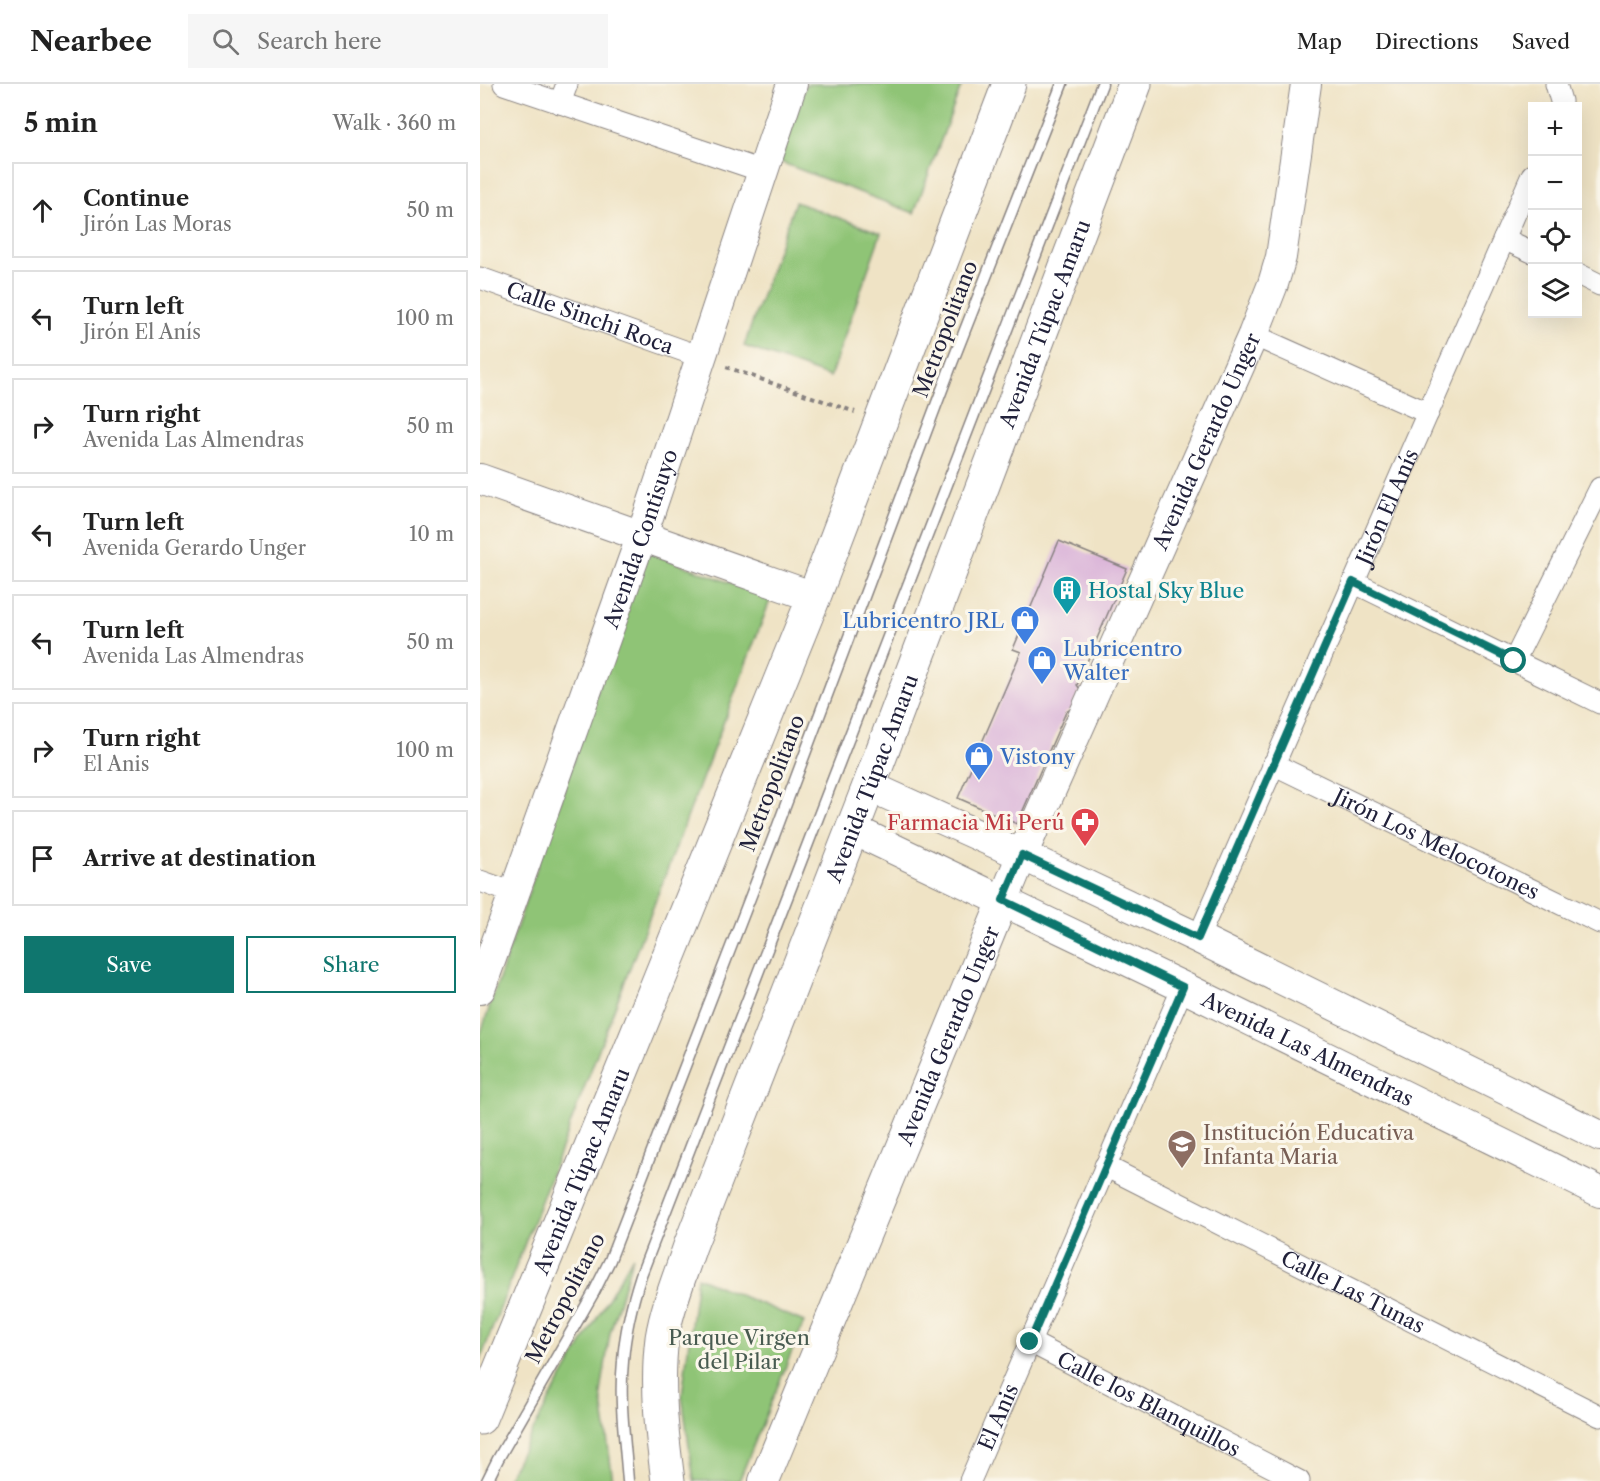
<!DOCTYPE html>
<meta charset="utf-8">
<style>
body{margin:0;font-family:"Libre Caslon Text",serif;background:#f6f6f6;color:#222}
.controls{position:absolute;right:18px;top:18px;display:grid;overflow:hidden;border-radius:0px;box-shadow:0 6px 24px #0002}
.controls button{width:54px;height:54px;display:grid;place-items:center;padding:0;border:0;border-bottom:2px solid #e0e0e0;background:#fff;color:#222;font:30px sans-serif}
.stop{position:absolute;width:18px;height:18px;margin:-14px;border:4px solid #0f766e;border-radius:50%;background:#fff}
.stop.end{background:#0f766e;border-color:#fff;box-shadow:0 2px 6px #0008}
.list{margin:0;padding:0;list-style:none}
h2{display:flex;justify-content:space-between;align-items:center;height:78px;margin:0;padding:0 24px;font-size:26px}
h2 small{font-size:20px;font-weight:400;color:#767676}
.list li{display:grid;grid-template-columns:39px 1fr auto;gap:18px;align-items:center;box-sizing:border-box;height:96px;margin:0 12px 12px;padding:0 12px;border:2px solid #e0e0e0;border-radius:0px}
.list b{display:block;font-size:22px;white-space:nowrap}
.list p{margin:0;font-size:20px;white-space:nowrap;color:#767676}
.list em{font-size:20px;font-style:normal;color:#767676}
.actions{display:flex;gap:12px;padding:18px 24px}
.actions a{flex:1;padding:14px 0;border:2px solid #0f766e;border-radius:0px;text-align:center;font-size:21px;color:#0f766e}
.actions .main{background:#0f766e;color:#fff}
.icon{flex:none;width:33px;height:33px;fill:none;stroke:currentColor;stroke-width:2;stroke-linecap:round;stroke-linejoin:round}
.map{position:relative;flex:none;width:1120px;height:1397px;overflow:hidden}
header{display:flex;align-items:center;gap:36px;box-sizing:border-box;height:84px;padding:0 30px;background:#fff;border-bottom:2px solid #e0e0e0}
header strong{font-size:28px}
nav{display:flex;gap:33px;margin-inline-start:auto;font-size:21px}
.search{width:420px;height:54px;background:#f6f6f6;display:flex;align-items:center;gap:15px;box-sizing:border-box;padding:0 21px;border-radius:0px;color:#767676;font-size:22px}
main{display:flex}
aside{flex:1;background:#fff}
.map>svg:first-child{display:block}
.green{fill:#8fc476;stroke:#587358;stroke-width:1.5}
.building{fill:#dbb6d9}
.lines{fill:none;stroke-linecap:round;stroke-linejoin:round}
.lane-casing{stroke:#888280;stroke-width:13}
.street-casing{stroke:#888280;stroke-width:23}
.secondary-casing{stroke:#888280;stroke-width:32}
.primary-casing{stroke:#888280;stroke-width:35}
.path{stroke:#888280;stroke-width:4;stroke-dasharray:4.5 4.5;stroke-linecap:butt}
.lane{stroke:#fff;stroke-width:10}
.street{stroke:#fff;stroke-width:21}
.secondary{stroke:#fff;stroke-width:30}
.primary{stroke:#fff;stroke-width:33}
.route{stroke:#0f766e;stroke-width:8}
.labels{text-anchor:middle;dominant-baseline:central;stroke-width:6;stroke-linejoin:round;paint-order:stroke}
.street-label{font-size:21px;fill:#22223b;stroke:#fbf7ec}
.culture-label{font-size:21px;fill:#0d838f;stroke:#fbf7ec;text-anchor:start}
.shop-label{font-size:21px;fill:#366cbe;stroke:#fbf7ec;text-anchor:start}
.health-label{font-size:21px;fill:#be3a42;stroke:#fbf7ec;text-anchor:end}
.education-label{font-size:21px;fill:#785e54;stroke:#fbf7ec;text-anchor:start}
.park-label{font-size:21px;fill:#485b50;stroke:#fbf7ec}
</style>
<header>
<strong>Nearbee</strong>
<div class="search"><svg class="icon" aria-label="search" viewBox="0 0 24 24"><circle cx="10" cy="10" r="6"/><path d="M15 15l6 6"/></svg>Search here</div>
<nav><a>Map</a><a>Directions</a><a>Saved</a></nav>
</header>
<main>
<aside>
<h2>5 min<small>Walk · 360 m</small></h2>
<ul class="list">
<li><svg class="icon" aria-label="ahead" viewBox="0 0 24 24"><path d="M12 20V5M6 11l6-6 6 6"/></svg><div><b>Continue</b><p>Jirón Las Moras</p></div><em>50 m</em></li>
<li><svg class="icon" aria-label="left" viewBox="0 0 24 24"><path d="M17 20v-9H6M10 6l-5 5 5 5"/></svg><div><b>Turn left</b><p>Jirón El Anís</p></div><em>100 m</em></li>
<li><svg class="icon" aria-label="right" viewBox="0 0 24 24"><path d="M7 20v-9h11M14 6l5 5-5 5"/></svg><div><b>Turn right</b><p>Avenida Las Almendras</p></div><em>50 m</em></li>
<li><svg class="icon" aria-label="left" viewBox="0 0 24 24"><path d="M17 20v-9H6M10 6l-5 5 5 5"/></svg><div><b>Turn left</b><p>Avenida Gerardo Unger</p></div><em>10 m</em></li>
<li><svg class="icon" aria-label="left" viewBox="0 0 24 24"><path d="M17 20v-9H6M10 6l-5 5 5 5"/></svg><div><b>Turn left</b><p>Avenida Las Almendras</p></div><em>50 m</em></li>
<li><svg class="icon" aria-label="right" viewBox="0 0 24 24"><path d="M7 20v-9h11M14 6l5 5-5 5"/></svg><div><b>Turn right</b><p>El Anis</p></div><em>100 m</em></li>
<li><svg class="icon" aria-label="arrive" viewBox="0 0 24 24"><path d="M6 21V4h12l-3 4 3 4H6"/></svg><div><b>Arrive at destination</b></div></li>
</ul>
<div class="actions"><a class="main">Save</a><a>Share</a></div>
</aside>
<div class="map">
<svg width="1120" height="1397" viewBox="0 0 1120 1397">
<rect width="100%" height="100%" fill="#fbf7ec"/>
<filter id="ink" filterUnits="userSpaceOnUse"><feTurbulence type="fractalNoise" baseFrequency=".0167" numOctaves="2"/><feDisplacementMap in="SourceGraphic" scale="12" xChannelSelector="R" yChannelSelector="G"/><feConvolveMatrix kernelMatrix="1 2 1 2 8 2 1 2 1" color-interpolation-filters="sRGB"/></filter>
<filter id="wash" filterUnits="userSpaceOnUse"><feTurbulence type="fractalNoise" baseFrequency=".008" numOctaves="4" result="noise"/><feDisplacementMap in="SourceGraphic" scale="24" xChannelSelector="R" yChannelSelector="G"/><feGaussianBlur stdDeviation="1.35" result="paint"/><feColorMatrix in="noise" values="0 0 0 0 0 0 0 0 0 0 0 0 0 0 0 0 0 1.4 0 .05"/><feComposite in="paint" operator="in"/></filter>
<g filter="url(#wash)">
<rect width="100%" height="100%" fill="#efe3c5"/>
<path class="green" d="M326,0H482L434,129L300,78Z
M315,118L401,149L350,293L264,262Z
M165,467L291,514L0,1277V951Z
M153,1172L130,1249L121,1309L133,1397H26L72,1311Z
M217,1193L324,1238L259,1397H214L202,1312Z"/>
<g id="blocks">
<path class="building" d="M579,457L647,485L597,601L600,605L591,625L586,628L537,740L478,714L541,568L533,565Z"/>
</g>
</g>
<g filter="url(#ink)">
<use href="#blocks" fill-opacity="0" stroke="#888280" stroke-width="1.5"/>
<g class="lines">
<g class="lane-casing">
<path id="lane" d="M7,1397L18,1375L114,1208L130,1176L297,744L472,279L582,0
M148,1397C145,1357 139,1317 143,1277C145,1247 152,1219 161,1191L622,0"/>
</g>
<g class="street-casing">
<g id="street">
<path d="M24,0L282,87"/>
<path d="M1076,0L1081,17V22"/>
<path d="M80,19L87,0"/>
<path d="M1024,155L1052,168"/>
<path d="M1098,190L1120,201"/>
<path id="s1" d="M0,194L221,273"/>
<path d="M773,251L948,329"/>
<path d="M873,498L1120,619"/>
<path d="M1034,577L1120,404"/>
<path id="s2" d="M793,680L1120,839"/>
<path d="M0,797L34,809"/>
<path id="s3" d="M718,854L1052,91"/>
<path id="s4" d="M625,1082L1120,1332"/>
<path id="s5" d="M550,1258L819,1397"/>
<path id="s6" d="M490,1397L703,903"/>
</g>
</g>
<g class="secondary-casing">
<g id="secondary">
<path d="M0,395L334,513"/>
<path d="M389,702L542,771L718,854L1120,1052"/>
<path id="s7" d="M372,745L703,903L1120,1108"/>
<path id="s8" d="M0,905L162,451L312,0"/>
<path id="s9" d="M284,1397L542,771L773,251L793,200L801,173L826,0"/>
</g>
</g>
<g class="primary-casing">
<g id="primary">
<path id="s10" d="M0,1334L173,911L334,513L529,0"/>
<path id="s11" d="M188,1397C182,1351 176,1301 182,1254C187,1223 200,1192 210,1162L389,702L655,0"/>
</g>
</g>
<path class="path" d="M246,283L375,328"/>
<use href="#lane" class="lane"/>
<use href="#street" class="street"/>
<use href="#secondary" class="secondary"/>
<use href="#primary" class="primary"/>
</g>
</g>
<g class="lines" filter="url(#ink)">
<path class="route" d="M550,1258L703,903L523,816L542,771L718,854L873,498L1034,577"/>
</g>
<defs>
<g id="building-pin" transform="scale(1.5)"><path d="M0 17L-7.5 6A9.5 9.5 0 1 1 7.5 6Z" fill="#0f9aa8" stroke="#fbf7ec"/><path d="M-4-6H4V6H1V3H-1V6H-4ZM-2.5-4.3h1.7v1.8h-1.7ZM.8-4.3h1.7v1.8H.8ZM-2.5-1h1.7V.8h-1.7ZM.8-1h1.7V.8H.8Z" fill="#fff"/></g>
<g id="shop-pin" transform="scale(1.5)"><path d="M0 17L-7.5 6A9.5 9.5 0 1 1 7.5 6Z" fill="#3f7fe0" stroke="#fbf7ec"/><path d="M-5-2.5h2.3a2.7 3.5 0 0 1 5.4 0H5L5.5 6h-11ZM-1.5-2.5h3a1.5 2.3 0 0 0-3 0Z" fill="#fff"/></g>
<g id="pharmacy-pin" transform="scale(1.5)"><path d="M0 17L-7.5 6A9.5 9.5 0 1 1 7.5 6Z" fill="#e0444e" stroke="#fbf7ec"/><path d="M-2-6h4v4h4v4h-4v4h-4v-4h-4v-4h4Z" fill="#fff"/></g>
<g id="school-pin" transform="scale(1.5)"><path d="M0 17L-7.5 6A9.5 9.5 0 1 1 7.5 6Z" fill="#8d6e63" stroke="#fbf7ec"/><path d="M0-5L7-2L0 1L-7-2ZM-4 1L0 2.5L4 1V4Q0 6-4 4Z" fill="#fff"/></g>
</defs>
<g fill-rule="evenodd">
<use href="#building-pin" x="587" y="506"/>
<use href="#shop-pin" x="545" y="536"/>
<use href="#shop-pin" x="562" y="576"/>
<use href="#shop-pin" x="499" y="672"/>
<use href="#pharmacy-pin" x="605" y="738"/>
<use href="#school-pin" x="702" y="1060"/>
</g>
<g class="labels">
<g class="street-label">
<text stroke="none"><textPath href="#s1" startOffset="117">Calle Sinchi Roca</textPath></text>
<text stroke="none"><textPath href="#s11" startOffset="1228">Avenida Túpac Amaru</textPath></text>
<text transform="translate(465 245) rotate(-69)">Metropolitano</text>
<text stroke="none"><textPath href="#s9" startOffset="1130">Avenida Gerardo Unger</textPath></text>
<text stroke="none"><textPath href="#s3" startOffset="471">Jirón El Anís</textPath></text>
<text stroke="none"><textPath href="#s8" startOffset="478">Avenida Contisuyo</textPath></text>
<text stroke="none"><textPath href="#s11" startOffset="742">Avenida Túpac Amaru</textPath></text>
<text transform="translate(292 699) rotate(-69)">Metropolitano</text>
<text stroke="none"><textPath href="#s2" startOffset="182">Jirón Los Melocotones</textPath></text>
<text stroke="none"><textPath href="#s9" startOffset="482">Avenida Gerardo Unger</textPath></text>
<text stroke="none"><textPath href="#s7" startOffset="506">Avenida Las Almendras</textPath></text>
<text stroke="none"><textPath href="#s10" startOffset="267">Avenida Túpac Amaru</textPath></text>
<text stroke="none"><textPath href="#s4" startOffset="278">Calle Las Tunas</textPath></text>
<text transform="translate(85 1214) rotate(-62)">Metropolitano</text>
<text stroke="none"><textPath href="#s5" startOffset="134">Calle los Blanquillos</textPath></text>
<text stroke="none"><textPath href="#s6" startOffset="70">El Anis</textPath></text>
</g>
<g class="culture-label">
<text x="608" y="506">Hostal Sky Blue</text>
</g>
<g class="shop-label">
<text x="524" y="536" text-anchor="end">Lubricentro JRL</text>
<text x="583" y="564">Lubricentro<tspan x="583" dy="24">Walter</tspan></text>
<text x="520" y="672">Vistony</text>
</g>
<g class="health-label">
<text x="584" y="738">Farmacia Mi Perú</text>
</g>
<g class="education-label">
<text x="723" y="1048">Institución Educativa<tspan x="723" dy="24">Infanta Maria</tspan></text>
</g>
<g class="park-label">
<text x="259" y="1253">Parque Virgen<tspan x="259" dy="24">del Pilar</tspan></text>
</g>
</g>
</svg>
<div class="controls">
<button>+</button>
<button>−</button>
<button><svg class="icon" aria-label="locate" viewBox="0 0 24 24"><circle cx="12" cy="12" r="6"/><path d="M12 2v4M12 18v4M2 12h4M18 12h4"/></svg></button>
<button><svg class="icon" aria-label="layers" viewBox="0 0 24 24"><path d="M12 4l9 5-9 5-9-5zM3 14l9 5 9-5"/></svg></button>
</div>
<div class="stop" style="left:1034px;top:577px"></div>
<div class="stop end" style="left:550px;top:1258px"></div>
</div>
</main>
